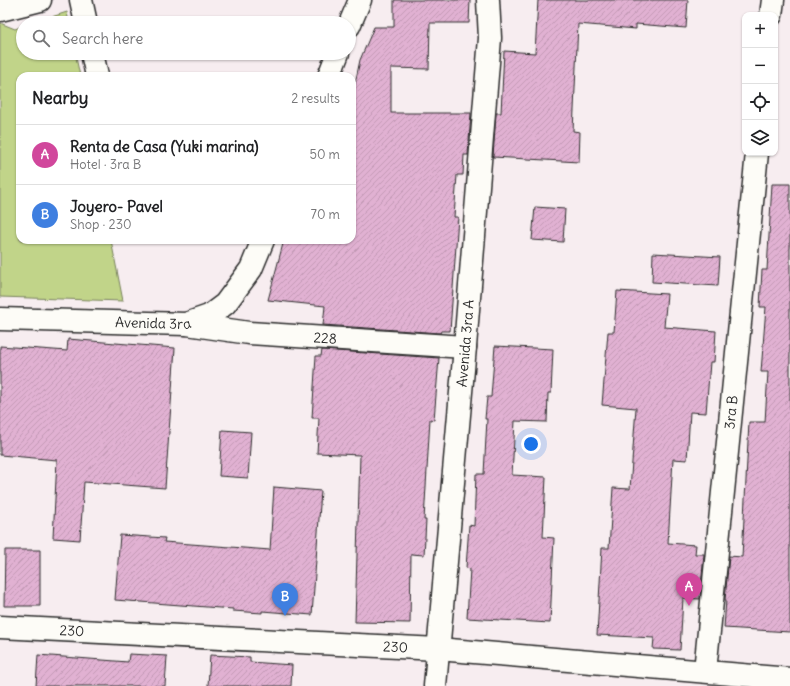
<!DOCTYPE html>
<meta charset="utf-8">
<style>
body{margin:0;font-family:Delius,sans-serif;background:#f6f6f6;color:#202124}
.controls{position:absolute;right:12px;top:12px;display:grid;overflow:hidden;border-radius:8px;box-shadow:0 1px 3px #0004}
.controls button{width:36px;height:36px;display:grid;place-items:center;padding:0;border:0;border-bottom:1px solid #e0e0e0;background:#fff;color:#202124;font:20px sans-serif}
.you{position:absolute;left:531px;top:444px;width:14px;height:14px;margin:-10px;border:3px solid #fff;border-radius:50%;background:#1a73e8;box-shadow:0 0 0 6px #1a73e833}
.badge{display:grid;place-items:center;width:26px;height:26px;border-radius:50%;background:#111827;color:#fff;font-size:13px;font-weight:700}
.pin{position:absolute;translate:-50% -33px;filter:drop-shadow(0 1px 2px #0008)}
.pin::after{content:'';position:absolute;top:21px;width:14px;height:12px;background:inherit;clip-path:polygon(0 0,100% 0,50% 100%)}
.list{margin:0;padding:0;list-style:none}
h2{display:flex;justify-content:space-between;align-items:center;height:52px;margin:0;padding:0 16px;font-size:17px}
h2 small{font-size:13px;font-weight:400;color:#757577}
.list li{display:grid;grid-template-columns:26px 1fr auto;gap:12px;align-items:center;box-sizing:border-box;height:60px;padding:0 16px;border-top:1px solid #e0e0e0}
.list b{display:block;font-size:15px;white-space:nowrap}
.list p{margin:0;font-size:13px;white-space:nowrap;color:#757577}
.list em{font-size:13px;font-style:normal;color:#757577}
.icon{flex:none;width:22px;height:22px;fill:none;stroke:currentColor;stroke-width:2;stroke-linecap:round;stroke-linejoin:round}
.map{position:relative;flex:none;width:790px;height:686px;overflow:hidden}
.search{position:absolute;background:#fff;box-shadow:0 1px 3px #0004;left:16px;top:16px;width:340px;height:44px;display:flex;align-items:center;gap:10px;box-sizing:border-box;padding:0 14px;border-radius:22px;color:#757577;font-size:15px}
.panel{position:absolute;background:#fff;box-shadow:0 1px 3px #0004;left:16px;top:72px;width:340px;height:172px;border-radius:12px}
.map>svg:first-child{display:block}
.grass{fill:#c1d489;stroke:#76805a}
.building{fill:url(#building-hatch);stroke:#2b2b2b}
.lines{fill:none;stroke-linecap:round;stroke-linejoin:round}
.minor-casing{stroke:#2b2b2b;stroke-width:25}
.minor{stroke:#fdfcf7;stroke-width:22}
.labels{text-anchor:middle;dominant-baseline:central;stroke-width:3;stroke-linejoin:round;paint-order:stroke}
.street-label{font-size:14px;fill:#2b2b2b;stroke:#fdfcf7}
</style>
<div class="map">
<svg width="790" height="686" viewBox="0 0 790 686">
<defs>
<pattern id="building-hatch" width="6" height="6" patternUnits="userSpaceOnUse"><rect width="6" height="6" fill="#e1b1d2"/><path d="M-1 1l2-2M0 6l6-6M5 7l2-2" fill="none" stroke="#c198b4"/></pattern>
</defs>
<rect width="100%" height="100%" fill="#f7edf0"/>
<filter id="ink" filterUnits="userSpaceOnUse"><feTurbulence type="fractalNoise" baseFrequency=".025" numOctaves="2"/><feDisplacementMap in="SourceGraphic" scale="8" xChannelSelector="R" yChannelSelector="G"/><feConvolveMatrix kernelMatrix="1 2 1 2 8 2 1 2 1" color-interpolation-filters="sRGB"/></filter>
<g filter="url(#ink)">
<path class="grass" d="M67,12L69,23H33Z
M0,23L15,29L23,26V53H75L80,76H20V240H111L123,301L0,297Z"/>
<path class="building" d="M394,0H470L469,23H430L429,69L391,68V113H471L468,155H464L463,175H457L454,217H458L450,331H441L440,333L323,325L325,306L268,300L284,240H352V98L360,60L374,27H394Z
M538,0H688L686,28L636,24V29L578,24L573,131L580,132L579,162L493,157L496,113H501L504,51L535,53Z
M772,184H790V632L724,628L726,600H725L729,556L742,557L749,422H765L768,372H761L766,307H760L762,270H767Z
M535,207L565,209L563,242L532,240Z
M653,253L720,257L718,286L652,282Z
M617,291L667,294L664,327L716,331L714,362H710L706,413L690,412L687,460L673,459L668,543L696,545L695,554H704L700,599L683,598L680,650L653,649L654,638L597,635L602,548H609L613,488L630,489L636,408L602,405L608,332H614Z
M68,339L175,348L165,488L84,482L80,540L53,538L57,460L0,455V346L67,351Z
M495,346L553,349L551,393H548L547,422L515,421L512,475L546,477L543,537L554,538L550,623L467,618L470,569L466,568L469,525L474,526L476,474H484L487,419H485L487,397H491Z
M322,350L439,358L434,420L430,419L424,520H426L424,555L411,554L410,623L355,622L360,455L317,453L319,418H312L316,356H321Z
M222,430L251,432L248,478L219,476Z
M274,487L321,491L312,615L262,611V613L233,611V609L115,600L120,535L165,538L164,542L270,550Z
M5,550H40V606H4Z
M129,654L167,656L165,686H36L38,655L128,662Z
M210,655L250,657V662L292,665L291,686H208Z"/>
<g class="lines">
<g class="minor-casing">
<g id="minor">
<path d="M81,0L86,23"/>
<path d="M0,10L40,0"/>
<path d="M771,15L773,0"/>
<path d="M349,26L360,0"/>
<path d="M92,53L97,76"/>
<path d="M329,76L338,53"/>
<path id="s1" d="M0,319L186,324L209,316L225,304L251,269L263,240"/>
<path id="s2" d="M187,324L249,333L465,347"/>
<path id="s3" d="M0,627L438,649L790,679"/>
<path id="s4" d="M705,671L757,153"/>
<path id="s5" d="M435,686L465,347L490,38L488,0"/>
</g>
</g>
<use href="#minor" class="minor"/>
</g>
</g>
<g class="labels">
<g class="street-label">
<text stroke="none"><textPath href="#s1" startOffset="153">Avenida 3ra</textPath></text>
<text stroke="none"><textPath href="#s2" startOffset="139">228</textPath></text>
<text stroke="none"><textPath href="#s5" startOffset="344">Avenida 3ra A</textPath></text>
<text stroke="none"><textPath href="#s4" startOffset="260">3ra B</textPath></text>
<text stroke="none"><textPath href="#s3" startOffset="72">230</textPath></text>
<text stroke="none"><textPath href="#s3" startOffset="396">230</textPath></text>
</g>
</g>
</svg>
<div class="controls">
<button>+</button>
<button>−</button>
<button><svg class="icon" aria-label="locate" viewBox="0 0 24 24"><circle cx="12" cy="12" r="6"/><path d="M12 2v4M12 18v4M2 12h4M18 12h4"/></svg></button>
<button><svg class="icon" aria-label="layers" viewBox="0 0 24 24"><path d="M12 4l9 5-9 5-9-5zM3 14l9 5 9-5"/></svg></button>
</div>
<div class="you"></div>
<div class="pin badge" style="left:689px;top:606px;background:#d1479c">A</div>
<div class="pin badge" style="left:285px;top:616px;background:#3f7fe0">B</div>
<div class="search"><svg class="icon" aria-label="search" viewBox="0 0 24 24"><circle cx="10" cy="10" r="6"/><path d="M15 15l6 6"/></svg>Search here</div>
<section class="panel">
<h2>Nearby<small>2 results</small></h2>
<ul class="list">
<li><span class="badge" style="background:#d1479c">A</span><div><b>Renta de Casa (Yuki marina)</b><p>Hotel · 3ra B</p></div><em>50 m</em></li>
<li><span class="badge" style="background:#3f7fe0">B</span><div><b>Joyero- Pavel</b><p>Shop · 230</p></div><em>70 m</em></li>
</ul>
</section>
</div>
